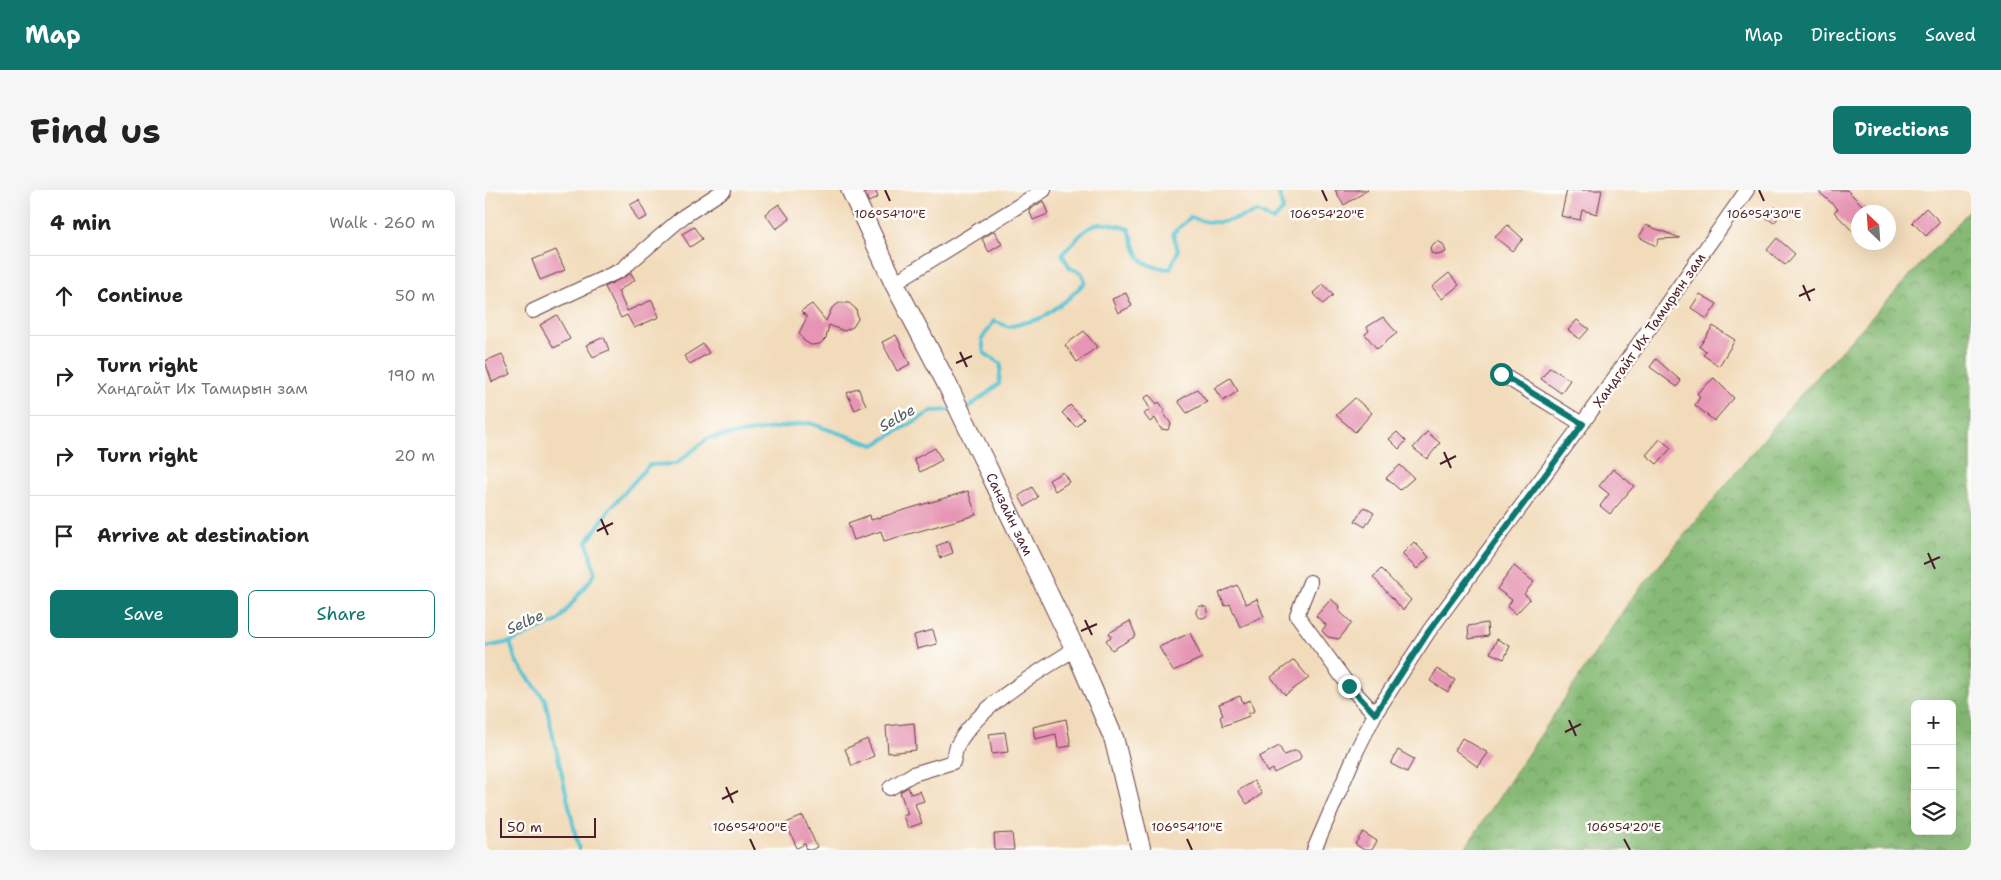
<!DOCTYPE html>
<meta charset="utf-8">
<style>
body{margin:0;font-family:"Shantell Sans",sans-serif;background:#f6f6f6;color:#222}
.controls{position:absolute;right:15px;bottom:15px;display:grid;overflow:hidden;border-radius:8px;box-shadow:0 5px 20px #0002}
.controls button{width:45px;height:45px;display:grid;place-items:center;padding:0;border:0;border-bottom:1px solid #e0e0e0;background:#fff;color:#222;font:25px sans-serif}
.compass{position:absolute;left:1366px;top:15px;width:45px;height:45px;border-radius:50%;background:#fff;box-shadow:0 5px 20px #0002;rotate:335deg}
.scale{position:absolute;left:15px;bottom:12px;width:96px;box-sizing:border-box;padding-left:5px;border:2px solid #4a1f2b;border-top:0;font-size:14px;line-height:18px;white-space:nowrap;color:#4a1f2b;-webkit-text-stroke:4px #fdfcf7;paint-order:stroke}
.stop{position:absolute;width:15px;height:15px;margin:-11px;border:4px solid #0f766e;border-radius:50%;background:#fff}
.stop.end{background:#0f766e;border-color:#fff;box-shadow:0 1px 5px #0008}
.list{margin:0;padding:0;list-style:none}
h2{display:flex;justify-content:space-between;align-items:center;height:65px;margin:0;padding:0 20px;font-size:21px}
h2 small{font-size:16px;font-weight:400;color:#767676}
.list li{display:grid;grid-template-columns:32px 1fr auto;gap:15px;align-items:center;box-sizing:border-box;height:80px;padding:0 20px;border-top:1px solid #e0e0e0}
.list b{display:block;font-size:19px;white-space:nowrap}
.list p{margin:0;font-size:16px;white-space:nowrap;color:#767676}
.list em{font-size:16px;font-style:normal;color:#767676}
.actions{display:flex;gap:10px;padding:15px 20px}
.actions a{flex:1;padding:11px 0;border:1px solid #0f766e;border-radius:8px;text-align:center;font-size:18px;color:#0f766e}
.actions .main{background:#0f766e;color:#fff}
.icon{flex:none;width:28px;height:28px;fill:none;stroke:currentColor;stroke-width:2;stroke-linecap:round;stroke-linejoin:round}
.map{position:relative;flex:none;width:1486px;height:660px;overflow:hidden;border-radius:8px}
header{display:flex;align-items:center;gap:30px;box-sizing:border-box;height:70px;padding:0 25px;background:#0f766e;color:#fff}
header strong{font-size:24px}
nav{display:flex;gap:28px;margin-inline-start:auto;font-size:18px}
.intro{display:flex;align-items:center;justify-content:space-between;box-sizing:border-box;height:120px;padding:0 30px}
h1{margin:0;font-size:35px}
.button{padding:12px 22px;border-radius:8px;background:#0f766e;color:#fff;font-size:18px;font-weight:700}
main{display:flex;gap:30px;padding:0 30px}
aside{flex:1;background:#fff;border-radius:8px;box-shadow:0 5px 20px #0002}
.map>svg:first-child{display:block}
.forest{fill:url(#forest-crowns);stroke:#686c50;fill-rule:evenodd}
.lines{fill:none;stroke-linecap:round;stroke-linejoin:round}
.stream{stroke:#57c3d2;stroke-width:4}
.building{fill:#e696b4}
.minor-casing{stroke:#633b41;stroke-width:16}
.secondary-casing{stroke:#633b41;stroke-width:21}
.minor{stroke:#fff;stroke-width:14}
.secondary{stroke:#fff;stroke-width:19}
.route{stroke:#0f766e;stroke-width:6}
.ticks{fill:none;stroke:#4a1f2b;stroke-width:2}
.labels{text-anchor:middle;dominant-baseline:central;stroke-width:5;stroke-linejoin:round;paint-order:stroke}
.street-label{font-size:14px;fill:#4a1f2b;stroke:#fdfcf7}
.water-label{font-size:15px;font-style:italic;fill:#4f5865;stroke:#fdfcf7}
.ticks-label{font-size:12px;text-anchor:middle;fill:#4a1f2b;stroke:#fdfcf7;stroke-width:5;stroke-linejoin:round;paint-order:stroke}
</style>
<header>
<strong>Map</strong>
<nav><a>Map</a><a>Directions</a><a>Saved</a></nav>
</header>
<div class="intro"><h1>Find us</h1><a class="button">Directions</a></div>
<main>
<aside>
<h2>4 min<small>Walk · 260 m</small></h2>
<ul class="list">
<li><svg class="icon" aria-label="ahead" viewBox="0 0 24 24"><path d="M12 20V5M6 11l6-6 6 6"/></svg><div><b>Continue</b></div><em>50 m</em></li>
<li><svg class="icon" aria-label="right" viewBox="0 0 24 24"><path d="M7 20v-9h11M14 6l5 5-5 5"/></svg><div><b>Turn right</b><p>Хандгайт Их Тамирын зам</p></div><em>190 m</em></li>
<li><svg class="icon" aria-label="right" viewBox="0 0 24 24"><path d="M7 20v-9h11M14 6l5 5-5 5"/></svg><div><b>Turn right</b></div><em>20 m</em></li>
<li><svg class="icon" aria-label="arrive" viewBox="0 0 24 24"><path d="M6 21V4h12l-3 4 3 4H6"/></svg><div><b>Arrive at destination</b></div></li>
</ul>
<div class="actions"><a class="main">Save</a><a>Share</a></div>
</aside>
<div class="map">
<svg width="1486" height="660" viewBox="0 0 1486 660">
<defs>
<pattern id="forest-crowns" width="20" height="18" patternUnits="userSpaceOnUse" patternTransform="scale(1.25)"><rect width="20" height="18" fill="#85b974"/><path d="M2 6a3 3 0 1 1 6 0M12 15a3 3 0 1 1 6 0" fill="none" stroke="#6f965f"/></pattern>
</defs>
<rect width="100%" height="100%" fill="#fdfcf7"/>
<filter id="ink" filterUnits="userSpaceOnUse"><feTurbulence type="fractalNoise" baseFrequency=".02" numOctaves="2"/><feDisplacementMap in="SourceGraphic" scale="10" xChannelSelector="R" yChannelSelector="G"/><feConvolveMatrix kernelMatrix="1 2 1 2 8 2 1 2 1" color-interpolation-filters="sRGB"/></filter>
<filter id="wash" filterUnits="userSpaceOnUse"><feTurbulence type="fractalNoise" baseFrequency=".0096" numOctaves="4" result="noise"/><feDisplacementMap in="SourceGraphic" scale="20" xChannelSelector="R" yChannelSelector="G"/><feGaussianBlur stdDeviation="1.12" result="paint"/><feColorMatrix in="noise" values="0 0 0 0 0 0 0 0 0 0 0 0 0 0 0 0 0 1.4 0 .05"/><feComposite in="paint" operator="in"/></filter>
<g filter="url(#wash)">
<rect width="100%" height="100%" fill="#f2dbbb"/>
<path class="forest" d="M1486,19V660H979L1144,412L1310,211ZM1430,514H1467V641H1430Z"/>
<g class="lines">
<path class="stream" d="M482,219L514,194L516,174L499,163L497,149L509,131L524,137L557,128L584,108L600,92L597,83L585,78L577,64C605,37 604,26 644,39C654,69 652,76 685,79L693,61L688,43L706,27C733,38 746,30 773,22L788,30L798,20L793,0
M25,452L31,471L60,510L94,660
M0,457L25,452L73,431L110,384L102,352L124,320L164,275L191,274L223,248L324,233L389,255L447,221L467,220"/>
</g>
<g id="blocks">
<path class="building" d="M378,0H390L393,7L384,12Z
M850,0H883L859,15Z
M1082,0H1117L1112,24L1097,20L1095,30L1076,26Z
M1332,0H1362L1384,22H1374V48L1349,22L1353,19Z
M154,10L162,27L153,31L145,15Z
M558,11L563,24L548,30L544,20Z
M294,14L305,29L291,39L280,24Z
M1289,17L1297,23L1289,33L1280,27Z
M1441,18L1455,32L1441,46L1427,32Z
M1023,35L1038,49L1027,61L1010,47Z
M1161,35L1195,48L1174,49L1171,56L1154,47Z
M209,37L217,49L205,57L197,44Z
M509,41L517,54L504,62L497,49Z
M1292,48L1310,64L1300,75L1282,60Z
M952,51L958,54L961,62L953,65L946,63L945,57Z
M71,60L80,80L55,90L47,70Z
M146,83L150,90L133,101L142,121L167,110L174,127L149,138L142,125L136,128L120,97Z
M964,83L974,95L957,109L947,97Z
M838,94L848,105L838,114L828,103Z
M641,103L647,116L633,123L627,109Z
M1215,104L1232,114L1222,129L1206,118Z
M354,113H364L371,119L373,129L368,137L359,141L344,135L341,148L335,154L326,155L319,151L314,143L322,127L316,121L327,114L341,131L347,118Z
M72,125L85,149L69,158L55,135Z
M898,127L912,143L892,159L880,144L884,141L882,137Z
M1092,130L1104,139L1095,149L1083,140Z
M1228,136L1250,150L1234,176L1218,165L1221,161L1214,157Z
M599,141L612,157L592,172L580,155Z
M411,145L425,174L412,181L397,152Z
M119,147L124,160L108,167L101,155Z
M218,154L224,163L205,174L199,166Z
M17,164L26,184L7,192L0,171Z
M1171,169L1196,191L1192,197L1165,177Z
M1065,177L1085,190L1076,203L1056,189Z
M745,188L753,201L738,211L729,198Z
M1229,188L1249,208L1229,231L1210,215L1215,207L1212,203Z
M373,198L381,215L370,220L362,203Z
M712,199L722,212L702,223L693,211Z
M664,205L672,214L674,212L680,220L678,222L686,234L683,240L676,239L670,228L665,232L659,224L665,219L659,208Z
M870,208L887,223L870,242L851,225Z
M585,215L599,229L591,237L577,223Z
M912,242L921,251L914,259L904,249Z
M942,242L955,253L942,269L928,258Z
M1175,249L1186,258L1172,274L1161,265Z
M450,258L457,270L435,282L429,269Z
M915,275L929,288L915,300L901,288Z
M1128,279L1149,296L1125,324L1115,316L1124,304L1114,296Z
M578,282L584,292L570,301L564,290Z
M547,297L553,307L540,317L534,306Z
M483,301L491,325L399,351L396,341L369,350L363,333L385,325L386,330Z
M879,317L889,323L880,337L870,331Z
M464,351L468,363L455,368L451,356Z
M929,352L944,367L932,379L917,364Z
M1029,376L1049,392L1039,404L1045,409L1031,424L1022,417L1027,410L1012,399Z
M896,379L926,410L918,420L888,387Z
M752,395L761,414L772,409L779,427L755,437L745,414L740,416L734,403Z
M846,409L855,417L853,420L867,433L854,449L843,447L837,441L841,435L831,426Z
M711 422a6 6 0 1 1 12 0a6 6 0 1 1-12 0Z
M645,431L651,446L627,460L621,450L626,447L624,443Z
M1002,433L1003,446L984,449L983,436Z
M448,440L452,454L432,459L429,445Z
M705,443L717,468L688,481L674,457Z
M1012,449L1025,456L1019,469L1005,463Z
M809,470L824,488L800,505L786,487Z
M952,479L970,490L963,502L945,491Z
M755,506L758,513L765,510L769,521L763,524L764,526L738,536L735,527L738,525L734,514Z
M581,529L586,556L573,558L571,544L550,549L548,537Z
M429,533L431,560L403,563L401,536Z
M520,542L523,562L507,564L504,544Z
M977,548L1003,563L993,577L970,560Z
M382,549L389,566L367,576L360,559Z
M794,556L799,565L809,561H813L816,566L815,570L789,583L787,579L782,582L774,567Z
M913,560L929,569L922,582L906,574Z
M769,591L777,604L762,614L753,601Z
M423,597L426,604L435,601L439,611L430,614L437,633L423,638L418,626L423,624L415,602Z
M318,626L332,657L326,660H322L320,654L312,658L301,633Z
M878,642L892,651L887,660H879L870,654Z
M527,643L529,660H510L509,644Z"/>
</g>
</g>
<g filter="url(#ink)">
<use href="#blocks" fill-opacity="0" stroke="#633b41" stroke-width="1"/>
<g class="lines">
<g class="minor-casing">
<path id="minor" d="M409,93L559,0
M48,121L136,80L199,26L239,0
M1016,184L1097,234
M825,392L812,425L864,496L890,524
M405,598L428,584L468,572C470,566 470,559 473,554C496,514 552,483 590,459
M829,660L872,560L890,524L944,441L1097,234L1262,0"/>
</g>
<g class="secondary-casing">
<g id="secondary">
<path id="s1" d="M366,0L409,93L461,192L590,459L629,549L656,660"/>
</g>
</g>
<use href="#minor" class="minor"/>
<use href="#secondary" class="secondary"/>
</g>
</g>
<g class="lines" filter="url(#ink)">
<path class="route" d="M864,496L890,524L944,441L1098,234L1016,184"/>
</g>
<path class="ticks" d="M400,0L405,11M837,0L842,11M1274,0L1279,11M1318,95L1325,111M1314,106L1330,99M475,162L482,177M471,173L487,166M959,262L966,278M955,274L971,266M116,329L123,345M112,341L128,333M1443,363L1450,379M1439,374L1455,367M600,430L607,445M596,441L612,434M1084,530L1091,546M1080,542L1096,534M241,597L248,613M237,609L253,601M265,649L270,660M702,649L707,660M1139,649L1145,660"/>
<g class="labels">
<g class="street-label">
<text transform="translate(1164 140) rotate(-55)">Хандгайт Их Тамирын зам</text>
<text stroke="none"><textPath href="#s1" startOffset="361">Санзайн зам</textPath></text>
</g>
<g class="water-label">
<text transform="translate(412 228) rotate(-30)">Selbe</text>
<text transform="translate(40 432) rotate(-23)">Selbe</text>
</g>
</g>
<g class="ticks-label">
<text x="1279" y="28">106°54'30"E</text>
<text x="405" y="28">106°54'10"E</text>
<text x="842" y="28">106°54'20"E</text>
<text x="265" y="641">106°54'00"E</text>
<text x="702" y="641">106°54'10"E</text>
<text x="1139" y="641">106°54'20"E</text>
</g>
</svg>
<div class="controls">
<button>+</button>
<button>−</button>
<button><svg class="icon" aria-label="layers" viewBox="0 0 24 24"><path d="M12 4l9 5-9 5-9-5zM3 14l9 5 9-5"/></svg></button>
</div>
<svg class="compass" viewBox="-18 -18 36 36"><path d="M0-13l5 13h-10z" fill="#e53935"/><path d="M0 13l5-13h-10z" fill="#767676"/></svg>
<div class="scale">50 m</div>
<div class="stop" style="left:1016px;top:184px"></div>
<div class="stop end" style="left:864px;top:496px"></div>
</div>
</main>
